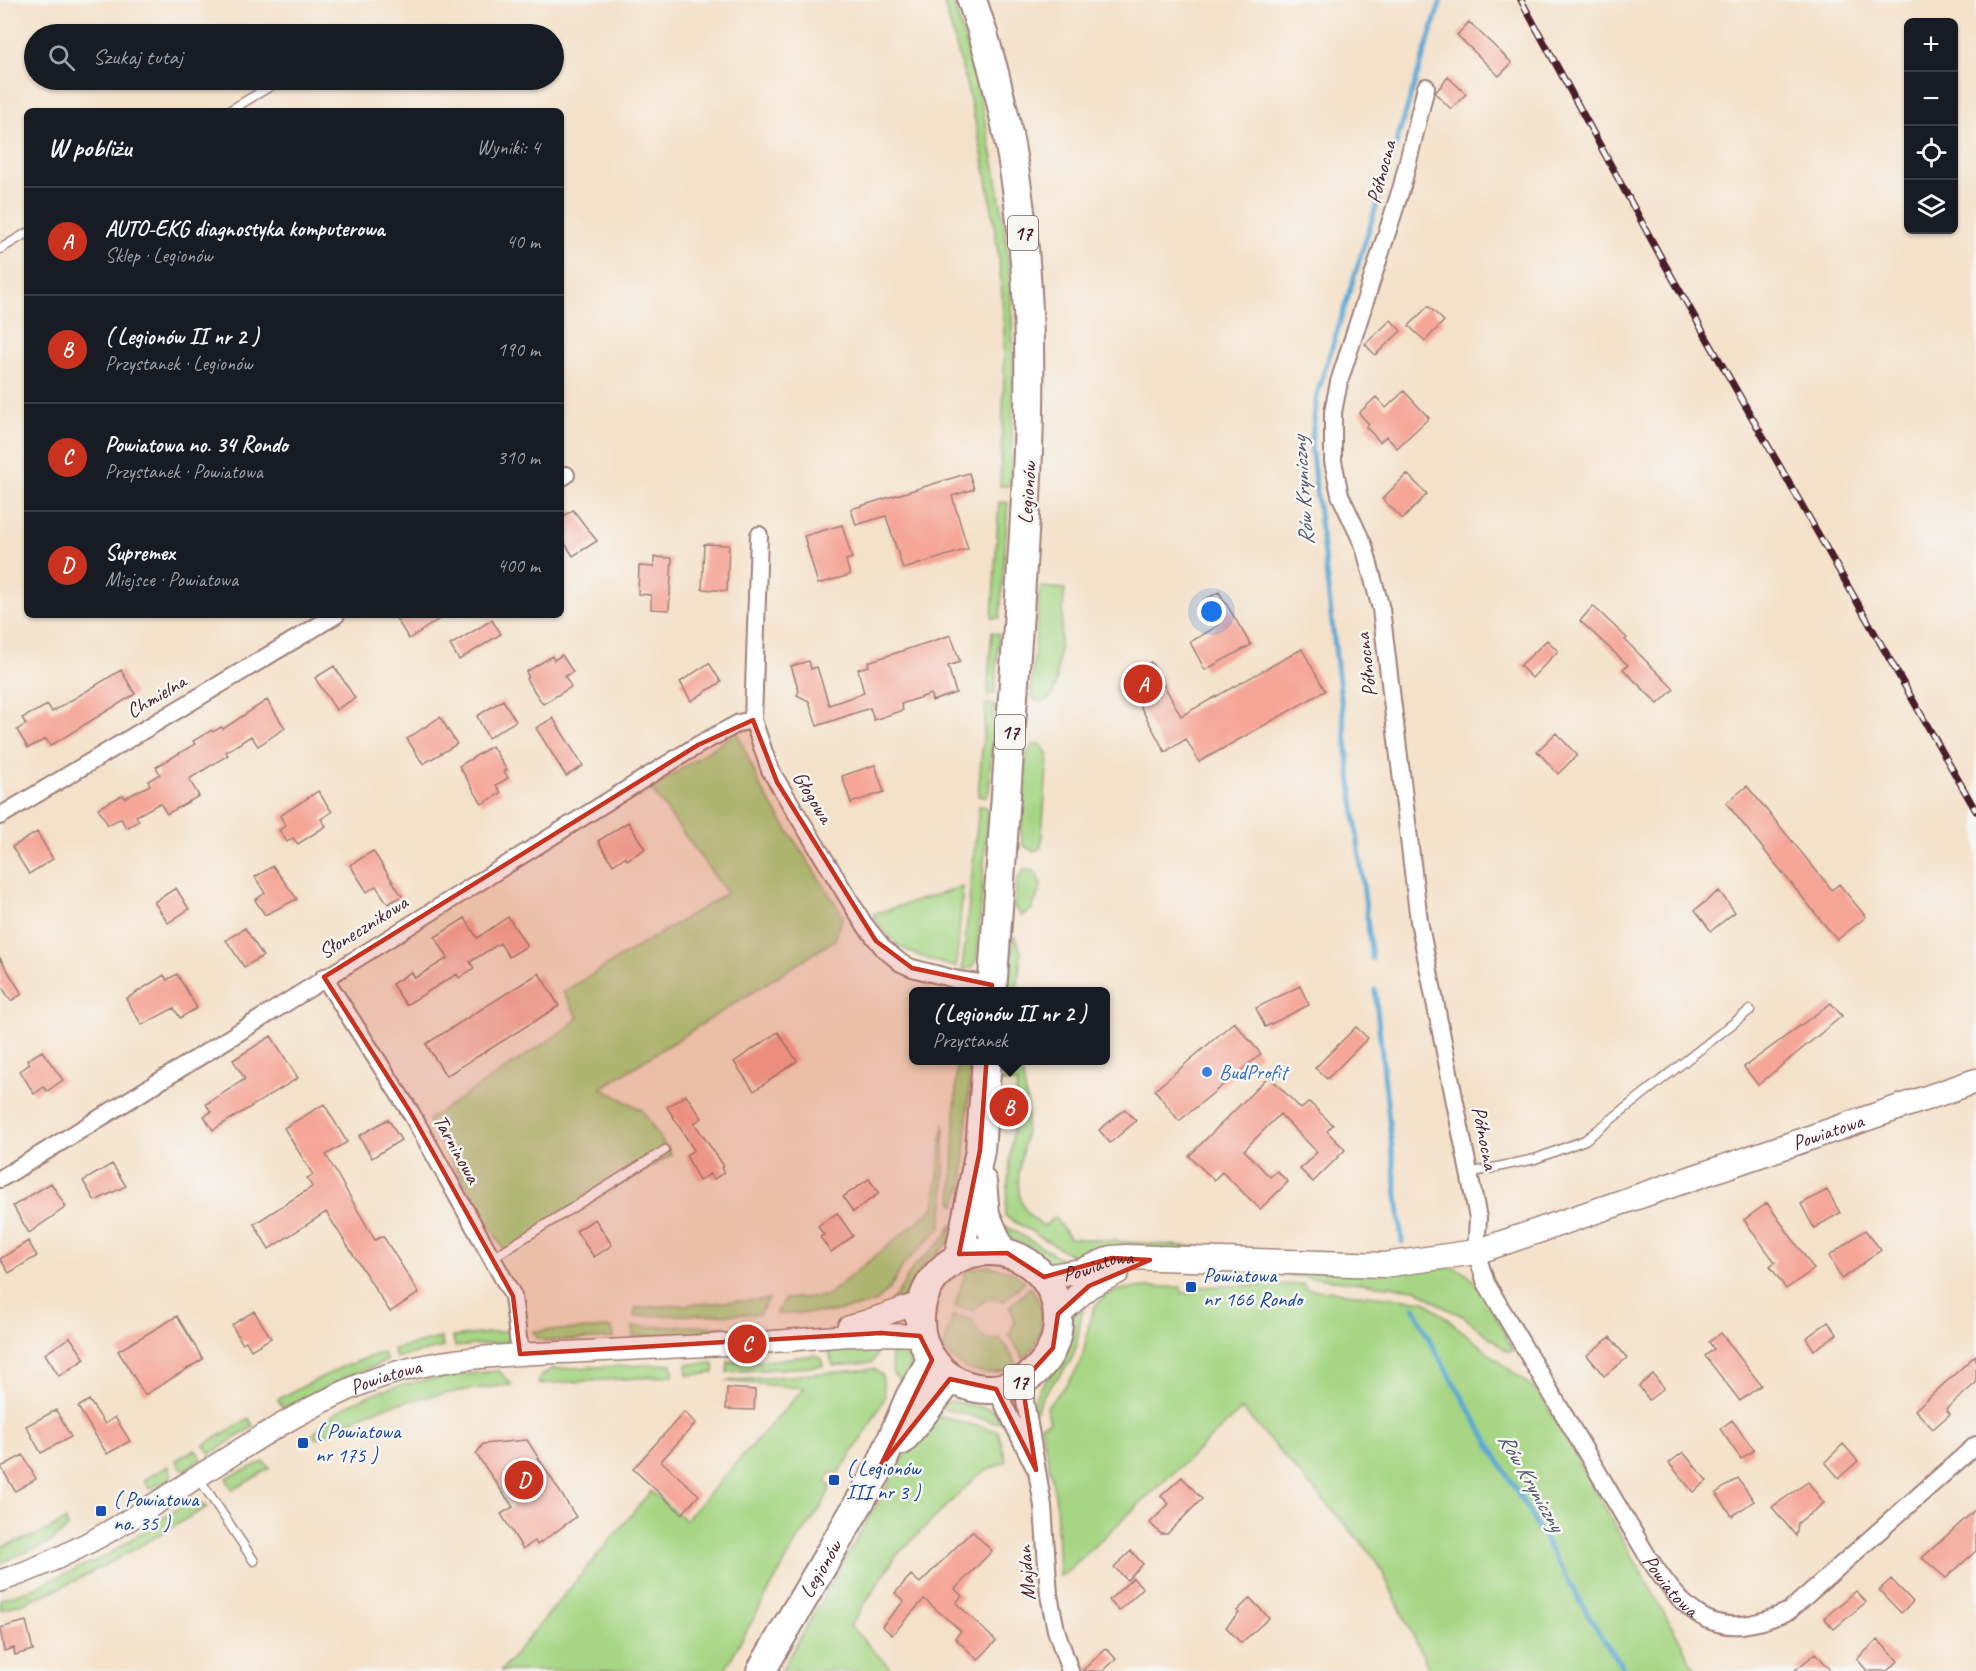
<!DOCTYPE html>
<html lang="pl">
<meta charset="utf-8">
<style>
body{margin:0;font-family:Caveat,sans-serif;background:#242831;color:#f1f3f6}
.controls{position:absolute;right:18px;top:18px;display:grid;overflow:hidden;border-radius:9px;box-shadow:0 2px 4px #0004}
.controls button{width:54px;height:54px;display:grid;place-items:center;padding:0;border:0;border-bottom:2px solid #363941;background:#171b24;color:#f1f3f6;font:30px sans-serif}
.you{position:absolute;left:1212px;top:612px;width:21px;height:21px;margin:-15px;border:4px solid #fff;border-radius:50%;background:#1a73e8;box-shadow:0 0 0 9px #1a73e833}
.badge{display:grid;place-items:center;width:39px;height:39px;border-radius:50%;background:#c8321e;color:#fff;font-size:20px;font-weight:700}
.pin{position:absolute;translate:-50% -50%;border:3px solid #fff;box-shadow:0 2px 6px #0006}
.popup{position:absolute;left:909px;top:987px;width:201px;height:78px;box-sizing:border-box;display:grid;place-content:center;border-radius:9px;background:#171b24;filter:drop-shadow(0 2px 4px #0005);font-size:20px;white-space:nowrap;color:#9ea1a6}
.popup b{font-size:22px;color:#f1f3f6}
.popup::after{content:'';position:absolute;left:50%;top:100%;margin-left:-12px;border:12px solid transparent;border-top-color:#171b24}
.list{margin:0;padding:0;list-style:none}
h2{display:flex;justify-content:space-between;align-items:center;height:78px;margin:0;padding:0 24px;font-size:26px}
h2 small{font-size:20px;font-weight:400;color:#9ea1a6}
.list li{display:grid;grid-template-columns:39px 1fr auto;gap:18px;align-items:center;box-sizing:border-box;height:108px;padding:0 24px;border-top:2px solid #363941}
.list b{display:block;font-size:22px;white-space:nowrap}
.list p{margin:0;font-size:20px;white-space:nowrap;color:#9ea1a6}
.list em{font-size:20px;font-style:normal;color:#9ea1a6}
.icon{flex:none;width:33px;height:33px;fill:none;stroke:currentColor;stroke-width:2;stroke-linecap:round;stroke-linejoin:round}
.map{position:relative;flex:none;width:1976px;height:1671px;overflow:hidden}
.search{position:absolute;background:#171b24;box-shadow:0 2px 4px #0004;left:24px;top:24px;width:540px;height:66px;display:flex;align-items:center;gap:15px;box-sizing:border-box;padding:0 21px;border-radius:33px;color:#9ea1a6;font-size:22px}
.panel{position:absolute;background:#171b24;box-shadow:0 2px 4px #0004;left:24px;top:108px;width:540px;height:510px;border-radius:9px}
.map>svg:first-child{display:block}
.grass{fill:#a6d583;stroke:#787a57;stroke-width:1.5}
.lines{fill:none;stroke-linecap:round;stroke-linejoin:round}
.stream{stroke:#5aa7d3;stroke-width:5}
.building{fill:#f5a697}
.service-casing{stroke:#9f807a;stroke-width:11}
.minor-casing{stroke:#9f807a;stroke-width:20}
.tertiary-casing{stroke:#9f807a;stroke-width:24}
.secondary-casing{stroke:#9f807a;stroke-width:27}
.trunk-casing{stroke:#9f807a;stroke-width:32}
.service{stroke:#fff;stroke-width:8}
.minor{stroke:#fff;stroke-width:16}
.tertiary{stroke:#fff;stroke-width:21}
.secondary{stroke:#fff;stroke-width:24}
.trunk{stroke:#fff;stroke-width:28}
.rail-casing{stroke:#4a1f2b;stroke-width:7}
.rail{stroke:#f6f6f2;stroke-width:4.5;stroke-dasharray:14;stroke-linecap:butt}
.marked{fill:#c8321e;fill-opacity:0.2;stroke:#c8321e;stroke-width:4.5;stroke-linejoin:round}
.shop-dot{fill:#3f7fe0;stroke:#f6f6f2;stroke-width:2}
.transit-dot{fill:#1a4fb4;stroke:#f6f6f2;stroke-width:2}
.labels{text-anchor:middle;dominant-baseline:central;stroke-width:5;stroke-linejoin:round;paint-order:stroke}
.shield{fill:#f6f6f2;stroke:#7e6067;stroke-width:1.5}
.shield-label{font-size:20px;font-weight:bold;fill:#4a1f2b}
.street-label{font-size:21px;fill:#4a1f2b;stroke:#f6f6f2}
.shop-label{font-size:21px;fill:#366cbe;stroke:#f6f6f2;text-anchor:start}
.transit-label{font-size:21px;fill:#164399;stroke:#f6f6f2;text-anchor:start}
.water-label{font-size:22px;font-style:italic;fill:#50556e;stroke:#f6f6f2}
</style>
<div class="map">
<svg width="1976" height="1671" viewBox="0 0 1976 1671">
<rect width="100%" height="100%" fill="#f6f6f2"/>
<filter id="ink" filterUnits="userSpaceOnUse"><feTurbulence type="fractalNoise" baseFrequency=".0167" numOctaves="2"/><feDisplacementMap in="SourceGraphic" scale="12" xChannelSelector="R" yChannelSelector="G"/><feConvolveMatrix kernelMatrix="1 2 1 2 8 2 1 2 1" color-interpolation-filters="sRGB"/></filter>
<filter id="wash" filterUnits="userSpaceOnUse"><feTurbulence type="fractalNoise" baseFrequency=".008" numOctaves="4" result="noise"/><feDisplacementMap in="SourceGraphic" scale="24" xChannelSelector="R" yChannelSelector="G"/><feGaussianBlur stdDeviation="1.35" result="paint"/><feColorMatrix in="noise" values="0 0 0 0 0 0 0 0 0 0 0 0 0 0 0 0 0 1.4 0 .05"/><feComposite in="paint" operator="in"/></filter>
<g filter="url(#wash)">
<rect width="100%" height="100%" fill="#f4e1c9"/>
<path class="grass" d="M943,0H953C981,92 1003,186 1010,281C1015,350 1013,418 1010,486H1000C1002,435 1005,383 1004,331C1000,218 975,108 943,0Z
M999,502L1008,503L1000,618H992Z
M1040,587L1065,589L1056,684L1052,697L1042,703L1034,700L1031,691Z
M992,632L999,634L995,693L987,696Z
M986,704L994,705L989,792L986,797L978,796Z
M737,732L762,790L843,916L835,940L601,1088L642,1110L671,1155L505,1252L428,1120L566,1029L578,1017L563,992L727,893L651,789Z
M1041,744L1048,755L1041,848L1034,851L1024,846L1021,835L1027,753L1033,745Z
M979,806L986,807L988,812L977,957L973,967L962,971Z
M1025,869L1036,872L1041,886L1032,909L1021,916L1014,907L1017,879Z
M963,887L956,967C916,956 895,952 873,914Z
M1013,937H1016L1021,953L1017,991H1008Z
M957,1061H971L963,1183L955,1205L952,1202Z
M1003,1061H1020C1023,1079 1028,1097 1027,1116C1027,1153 999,1203 1044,1226L1054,1217L1070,1238L1225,1249L1085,1263L1005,1216L1017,1083L1002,1082Z
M944,1122V1201L941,1227L904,1264L890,1288L875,1303L833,1312L776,1314L785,1299L826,1296L934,1208Z
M952,1224L949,1243L925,1262L903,1298L885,1308L898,1293L914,1266L944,1239Z
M1005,1226L1071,1264L1056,1266L1026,1244L1007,1238Z
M988,1266L1012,1272L1025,1281L1004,1301C991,1296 981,1299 974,1311L955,1306L966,1270Z
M1452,1267C1481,1273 1500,1326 1513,1351H1507L1463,1316L1447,1309L1416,1289L1288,1275L1295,1272Z
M1303,1284L1306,1289L1425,1301L1541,1395L1697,1671H1430L1376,1559L1242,1409L1064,1574L1059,1576L1056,1500L1041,1425L1050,1421L1046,1407C1058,1394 1072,1380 1080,1363C1092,1337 1081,1301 1117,1291C1137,1285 1161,1288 1181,1287L1182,1293H1195V1287Z
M1031,1287C1047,1311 1044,1339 1024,1359L1009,1335L1015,1322L1010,1306Z
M769,1299L759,1314L634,1316L636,1308Z
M1086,1302C1076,1321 1081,1342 1071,1360C1061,1378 1041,1390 1037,1410L1032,1411C1032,1386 1057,1375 1067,1352C1072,1339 1071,1325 1074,1311Z
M953,1315L973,1320C975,1334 987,1343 1001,1339L1018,1365C990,1380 963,1373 943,1349Z
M726,1326L691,1335L633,1337V1327Z
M612,1328L613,1338L545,1341L537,1338L533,1331Z
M513,1330L511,1339L505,1342L455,1347L453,1337Z
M441,1338L443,1347L396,1358L393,1349Z
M889,1341C913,1348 912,1366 906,1386L893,1374Z
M875,1342L876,1357L871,1363L833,1366L829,1351Z
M383,1352L387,1361L347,1377L283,1408L278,1399L342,1367Z
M815,1355L821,1359L823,1366L727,1372L728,1362L777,1360Z
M714,1363V1373L687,1375V1364Z
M672,1364L673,1376L538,1384L541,1376L552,1369Z
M874,1369L882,1375L885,1397L867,1430L839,1473L831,1472L826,1483L831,1486L822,1506L797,1541L724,1671H501L651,1491L685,1520L804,1388L726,1381Z
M499,1371L512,1385C464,1389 417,1396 370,1412C352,1419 334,1431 316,1439L313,1434C321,1427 328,1418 337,1412C379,1383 450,1375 499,1371Z
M948,1401L991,1409L1002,1421L995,1422L937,1407Z
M933,1415L998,1431L1006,1461L978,1475L896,1556L850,1626L893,1671H781L922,1425Z
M249,1418L253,1425L251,1428L210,1454L204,1445Z
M195,1449L202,1459L186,1469L181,1468L176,1460Z
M264,1462L270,1468L233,1490L226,1478Z
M168,1466L171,1474L170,1479L149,1489L144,1480Z
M191,1500L207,1507C140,1545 74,1589 0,1610V1599L29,1590L108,1555Z
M66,1520L68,1528L51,1542L0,1563V1547L40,1534Z"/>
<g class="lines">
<path class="stream" d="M1372,959L1311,446L1317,395L1441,0
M1375,990L1402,1242
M1414,1307L1431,1343L1601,1637L1625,1671"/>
</g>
<g id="blocks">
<path class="building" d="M1469,22L1512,63L1499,76L1457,35Z
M1448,77L1466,94L1451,109L1435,93Z
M1428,306L1444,321L1425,341L1409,326Z
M1391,320L1401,331L1375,355L1365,344Z
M1404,391L1429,418L1397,448L1386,436L1380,442L1366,427L1369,424L1359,413L1376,397L1386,408Z
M969,473L974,489L952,496L968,549L903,569L886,516L856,525L851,509Z
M1407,474L1427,494L1403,519L1382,499Z
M573,510L597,541L573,556L561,537V518Z
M842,525L852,558L846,560L850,575L818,584L804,536Z
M704,544L729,545L727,591L702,589Z
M654,557L672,558L669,610L651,609V595L638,594L639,566L654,567Z
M1219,592L1251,645L1205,670L1190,642L1218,626L1204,600Z
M1593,606L1627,638L1625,640L1674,689L1658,704L1623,669L1628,665L1580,621Z
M394,615H445L409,639Z
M492,620L501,634L459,660L450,645Z
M951,635L960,662L948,666L956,693L932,701L931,694L901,704L903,710L874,720L870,708L817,726L809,701L797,695L799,691L791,666L809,661L811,669L817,667L829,705L864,693L858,669L869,666L868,662Z
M1547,640L1558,651L1532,678L1520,666Z
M1302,649L1325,691L1199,762L1186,739L1165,752L1124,676L1151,662L1181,716Z
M562,655L573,672L565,676L571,687L543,704L526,679L529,677L526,672L552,656L554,660Z
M709,663L721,682L691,701L680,682Z
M334,666L355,698L336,710L315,678Z
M121,670L135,694L50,746L46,739L28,748L17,730L26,724L22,718L48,705L52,712Z
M267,700L285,728L258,746L251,736L226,752L228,755L189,779L199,796L167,814L160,803L136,816L139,821L126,828L121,818L108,825L98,808L123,795L125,798L150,785L148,781L160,774L156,767L195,744L193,741L212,730L213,732L221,727L223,729Z
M503,700L516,721L488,738L477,716Z
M440,717L457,744L423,764L407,739Z
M553,718L583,766L566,776L536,728Z
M1556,733L1577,755L1558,774L1537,751Z
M492,746L507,770L504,771L508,778L496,785L501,793L482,804L459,766Z
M875,765L884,792L851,803L842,776Z
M1747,786L1832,890L1839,884L1866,917L1837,940L1726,803Z
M318,791L332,812L321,819L326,826L298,844L293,838L287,842L279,830L286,826L280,816Z
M628,822L645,849L627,860L625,857L613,865L598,841Z
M37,832L53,859L29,874L12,847Z
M373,851L402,896L388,904L376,886L367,892L350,865Z
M273,866L297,899L265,915L255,900L265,893L255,877Z
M176,888L189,909L168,923L154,902Z
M1719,891L1735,912L1711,931L1695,910Z
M508,917L527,946L509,957L500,943L470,962L474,968L459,978L457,974L406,1005L392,984L411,972L415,978L448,958L435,937L465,918L477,938Z
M245,928L263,956L244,967L226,940Z
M0,958L22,994L11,1001L0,984Z
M539,973L559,1006L446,1076L426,1044Z
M177,974L197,1008L180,1018L174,1008L142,1025L126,999L164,975L167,980Z
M1300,986L1309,1005L1265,1027L1256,1008Z
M1831,1003L1842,1016L1758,1085L1744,1067Z
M1234,1022L1261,1054L1179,1121L1155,1090Z
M1356,1027L1368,1038L1327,1079L1315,1068Z
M778,1032L797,1061L754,1091L734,1062Z
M271,1036L298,1078L213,1130L204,1116L211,1112L206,1104L245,1079L233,1060Z
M42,1051L63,1080L47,1091L44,1087L34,1094L20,1071L30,1064L27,1060Z
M1269,1076L1301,1109L1309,1102L1333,1125L1327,1131L1345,1150L1313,1182L1300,1169L1317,1152L1280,1114L1244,1150L1270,1177L1277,1171L1288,1182L1260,1209L1222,1172L1214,1180L1189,1156Z
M686,1095L702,1118L694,1123L724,1166L721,1168L724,1173L714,1179L710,1174L699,1181L686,1155L694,1150L667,1107Z
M324,1104L347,1142L326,1155L375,1240L383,1236L419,1293L390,1312L326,1212L269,1249L254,1224L312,1187L307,1178L313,1175L284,1128Z
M1125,1109L1136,1121L1110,1143L1099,1130Z
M388,1119L401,1140L372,1158L359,1136Z
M112,1164L126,1186L95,1201L83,1181Z
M869,1179L879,1193L853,1212L843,1197Z
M51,1183L66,1207L29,1233L13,1206Z
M1827,1190L1840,1213L1814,1228L1801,1204Z
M1767,1203L1814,1269L1786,1289L1770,1266L1775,1262L1744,1220Z
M837,1213L853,1236L831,1252L820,1237L824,1235L818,1226Z
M595,1219L612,1245L594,1257L576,1231Z
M1865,1230L1881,1250L1842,1279L1829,1256Z
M28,1241L37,1256L9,1273L0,1259Z
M254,1311L271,1338L251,1350L246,1341L242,1343L232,1325Z
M177,1316L203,1359L145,1395L118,1351Z
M1828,1322L1837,1334L1814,1350L1806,1338Z
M1721,1333L1761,1385L1740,1401L1705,1356L1714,1349L1709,1342Z
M70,1337L85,1359L59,1376L45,1354Z
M1610,1337L1627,1358L1604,1376L1587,1355Z
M1976,1355V1383L1946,1409L1950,1414L1933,1429L1915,1410Z
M1653,1374L1664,1388L1649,1400L1639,1386Z
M727,1388L755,1390L754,1410L726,1409Z
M89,1400L105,1424L115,1417L130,1441L107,1454L78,1407Z
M56,1410L71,1437L41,1453L26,1426Z
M684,1412L696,1423L661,1461L699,1495L682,1514L633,1469Z
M1732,1420L1754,1450L1741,1459L1720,1429Z
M527,1440L576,1517L537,1545L535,1541L523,1549L501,1514L513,1507L476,1454L483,1444Z
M1843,1444L1858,1461L1839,1478L1825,1462Z
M1683,1452L1707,1481L1693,1492L1669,1463Z
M23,1455L36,1479L15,1491L1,1467Z
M1182,1477L1202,1499L1167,1534H1161L1150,1523L1169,1504L1161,1496Z
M1738,1478L1754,1501L1732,1516L1716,1493Z
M1808,1482L1824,1503L1798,1523L1796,1536L1772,1507Z
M1976,1509V1551L1946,1578L1922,1558Z
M972,1531L992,1551L955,1589L962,1596L956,1603L996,1641L978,1660L955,1638L961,1631L924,1599L892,1635L882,1626L904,1601L895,1593L911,1575L920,1583Z
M1131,1551L1143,1564L1127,1580L1114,1567Z
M1133,1578L1143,1588L1119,1611L1109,1600Z
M1891,1579L1913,1602L1901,1613L1879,1590Z
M1856,1591L1866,1602L1834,1629L1824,1618Z
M1250,1598L1269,1618L1241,1643L1226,1627L1239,1613L1237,1611Z
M26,1621L33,1650L15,1655L14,1648L4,1651L0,1628Z
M1878,1640L1898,1661L1887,1671H1867L1857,1659Z
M1106,1648L1116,1659L1103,1671H1082Z
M1816,1653L1831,1671H1794Z"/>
</g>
</g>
<g filter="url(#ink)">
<use href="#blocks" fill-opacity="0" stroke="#9f807a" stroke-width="1.5"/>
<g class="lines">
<g class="service-casing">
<path id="service" d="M229,111L279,81
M0,249L27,233
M1469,1173L1535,1159L1585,1140L1750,1010
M492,1258L665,1150
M198,1477L254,1561"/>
</g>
<g class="minor-casing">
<g id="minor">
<path id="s1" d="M1426,87L1402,186L1339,382L1333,412V461L1340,495L1364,546L1381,609L1419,921L1478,1218L1476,1252L1486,1283L1648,1557C1688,1617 1716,1644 1789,1611L1976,1445"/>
<path d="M561,478L566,475"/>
<path d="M759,535L753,720L770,770L864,924L884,949L901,963L912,968L958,980L992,985"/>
<path d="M0,816L336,615"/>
<path d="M324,977L411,1113L513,1296L520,1354"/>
<path d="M0,1179C235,1037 465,890 698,745L739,723L753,720"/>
<path d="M1026,1378L1025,1401L1043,1506L1049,1595L1056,1630L1070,1671"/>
<path d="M996,1389L1034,1466"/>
</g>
</g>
<g class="tertiary-casing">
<g id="tertiary">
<path d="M848,1327L922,1302"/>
<path id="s2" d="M0,1581C131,1538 228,1443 352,1388C421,1357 500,1355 574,1352C628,1349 682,1347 736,1344C798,1341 859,1331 922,1336"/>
</g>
</g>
<g class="secondary-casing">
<g id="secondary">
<path id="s3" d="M1044,1277L1082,1271L1112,1258L1126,1257L1384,1265L1476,1252L1976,1081"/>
<path d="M1058,1314L1089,1286L1117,1272"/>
</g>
</g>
<g class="trunk-casing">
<g id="trunk">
<path d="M972,0C1045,210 1033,409 1018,626C1009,748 1000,870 992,992"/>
<path d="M982,1182L985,1214L1001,1251"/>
<circle cx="989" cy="1320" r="69"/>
<path d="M959,1257L980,1150L987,1060"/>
<path d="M902,1440L951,1378"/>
<path id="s4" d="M761,1671L880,1467L910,1397L932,1359"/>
</g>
</g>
<use href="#service" class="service"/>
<use href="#minor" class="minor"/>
<use href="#tertiary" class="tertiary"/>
<use href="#secondary" class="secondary"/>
<use href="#trunk" class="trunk"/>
<g class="rail-casing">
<path id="rail" d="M1521,0L1664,263L1976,811"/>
</g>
<use href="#rail" class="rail"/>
</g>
</g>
<path class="marked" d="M753,720L777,782L876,941L912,968L992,985L980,1150L959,1254L1007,1253L1044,1277L1112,1258L1150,1260L1089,1286L1058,1314L1053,1348L1026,1378L1025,1401L1036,1470L996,1389L950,1379L880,1467L932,1360L920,1336L881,1333L520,1354L513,1296L411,1113L324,977L698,745Z"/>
<circle class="shop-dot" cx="1207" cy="1072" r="6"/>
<g class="transit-dot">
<rect x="1185" y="1281" width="12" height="12" rx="3"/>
<rect x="297" y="1437" width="12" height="12" rx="3"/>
<rect x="828" y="1474" width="12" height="12" rx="3"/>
<rect x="95" y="1505" width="12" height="12" rx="3"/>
</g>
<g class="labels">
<g class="shield">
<rect x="1008" y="216" width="30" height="34" rx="4.5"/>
<rect x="995" y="715" width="30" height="34" rx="4.5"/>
<rect x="1004" y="1365" width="30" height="34" rx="4.5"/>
</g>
<g class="shield-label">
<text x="1023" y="233">17</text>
<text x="1010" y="732">17</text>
<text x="1019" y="1382">17</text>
</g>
<g class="street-label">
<text transform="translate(1381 172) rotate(-75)">Północna</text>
<text transform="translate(1027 493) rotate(-86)">Legionów</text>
<text transform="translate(1366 665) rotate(-97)">Północna</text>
<text transform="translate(156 696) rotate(-31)">Chmielna</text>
<text transform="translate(813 797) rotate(58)">Głogowa</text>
<text transform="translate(363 927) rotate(-32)">Słonecznikowa</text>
<text stroke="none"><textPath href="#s3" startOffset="808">Powiatowa</textPath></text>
<text transform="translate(1485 1138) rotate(79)">Północna</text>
<text transform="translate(457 1149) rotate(61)">Tarninowa</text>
<text stroke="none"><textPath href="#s3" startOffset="56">Powiatowa</textPath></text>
<text stroke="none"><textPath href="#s2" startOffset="438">Powiatowa</textPath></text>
<text stroke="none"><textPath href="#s4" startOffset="118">Legionów</textPath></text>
<text transform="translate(1026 1573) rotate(-95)">Majdan</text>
<text stroke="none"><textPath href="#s1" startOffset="1582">Powiatowa</textPath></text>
</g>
<g class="shop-label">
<text x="1219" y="1072">BudProfit</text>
</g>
<g class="transit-label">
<text x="1203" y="1275">Powiatowa<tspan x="1203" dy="24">nr 166 Rondo</tspan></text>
<text x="315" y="1431">( Powiatowa<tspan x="315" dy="24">nr 175 )</tspan></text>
<text x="846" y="1468">( Legionów<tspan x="846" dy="24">III nr 3 )</tspan></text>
<text x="113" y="1499">( Powiatowa<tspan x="113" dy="24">no. 35 )</tspan></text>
</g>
<g class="water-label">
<text transform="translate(1303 491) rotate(-94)">Rów Kryniczny</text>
<text transform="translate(1531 1482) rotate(60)">Rów Kryniczny</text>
</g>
</g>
</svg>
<div class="controls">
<button>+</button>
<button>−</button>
<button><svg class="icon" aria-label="locate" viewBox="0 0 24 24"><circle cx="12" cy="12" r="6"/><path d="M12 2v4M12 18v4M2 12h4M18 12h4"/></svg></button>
<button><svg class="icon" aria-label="layers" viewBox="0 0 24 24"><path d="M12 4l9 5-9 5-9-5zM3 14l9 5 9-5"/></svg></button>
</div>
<div class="you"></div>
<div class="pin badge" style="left:1143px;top:684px">A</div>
<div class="pin badge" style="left:1009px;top:1107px">B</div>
<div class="popup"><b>( Legionów II nr 2 )</b>Przystanek</div>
<div class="pin badge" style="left:747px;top:1344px">C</div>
<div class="pin badge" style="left:524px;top:1480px">D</div>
<div class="search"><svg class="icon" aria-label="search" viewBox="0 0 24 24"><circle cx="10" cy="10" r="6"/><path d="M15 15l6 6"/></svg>Szukaj tutaj</div>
<section class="panel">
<h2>W pobliżu<small>Wyniki: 4</small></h2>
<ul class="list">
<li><span class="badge">A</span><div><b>AUTO-EKG diagnostyka komputerowa</b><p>Sklep · Legionów</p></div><em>40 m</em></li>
<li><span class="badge">B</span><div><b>( Legionów II nr 2 )</b><p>Przystanek · Legionów</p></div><em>190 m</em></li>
<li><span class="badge">C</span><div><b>Powiatowa no. 34 Rondo</b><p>Przystanek · Powiatowa</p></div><em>310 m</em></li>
<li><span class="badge">D</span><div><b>Supremex</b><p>Miejsce · Powiatowa</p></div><em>400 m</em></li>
</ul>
</section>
</div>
